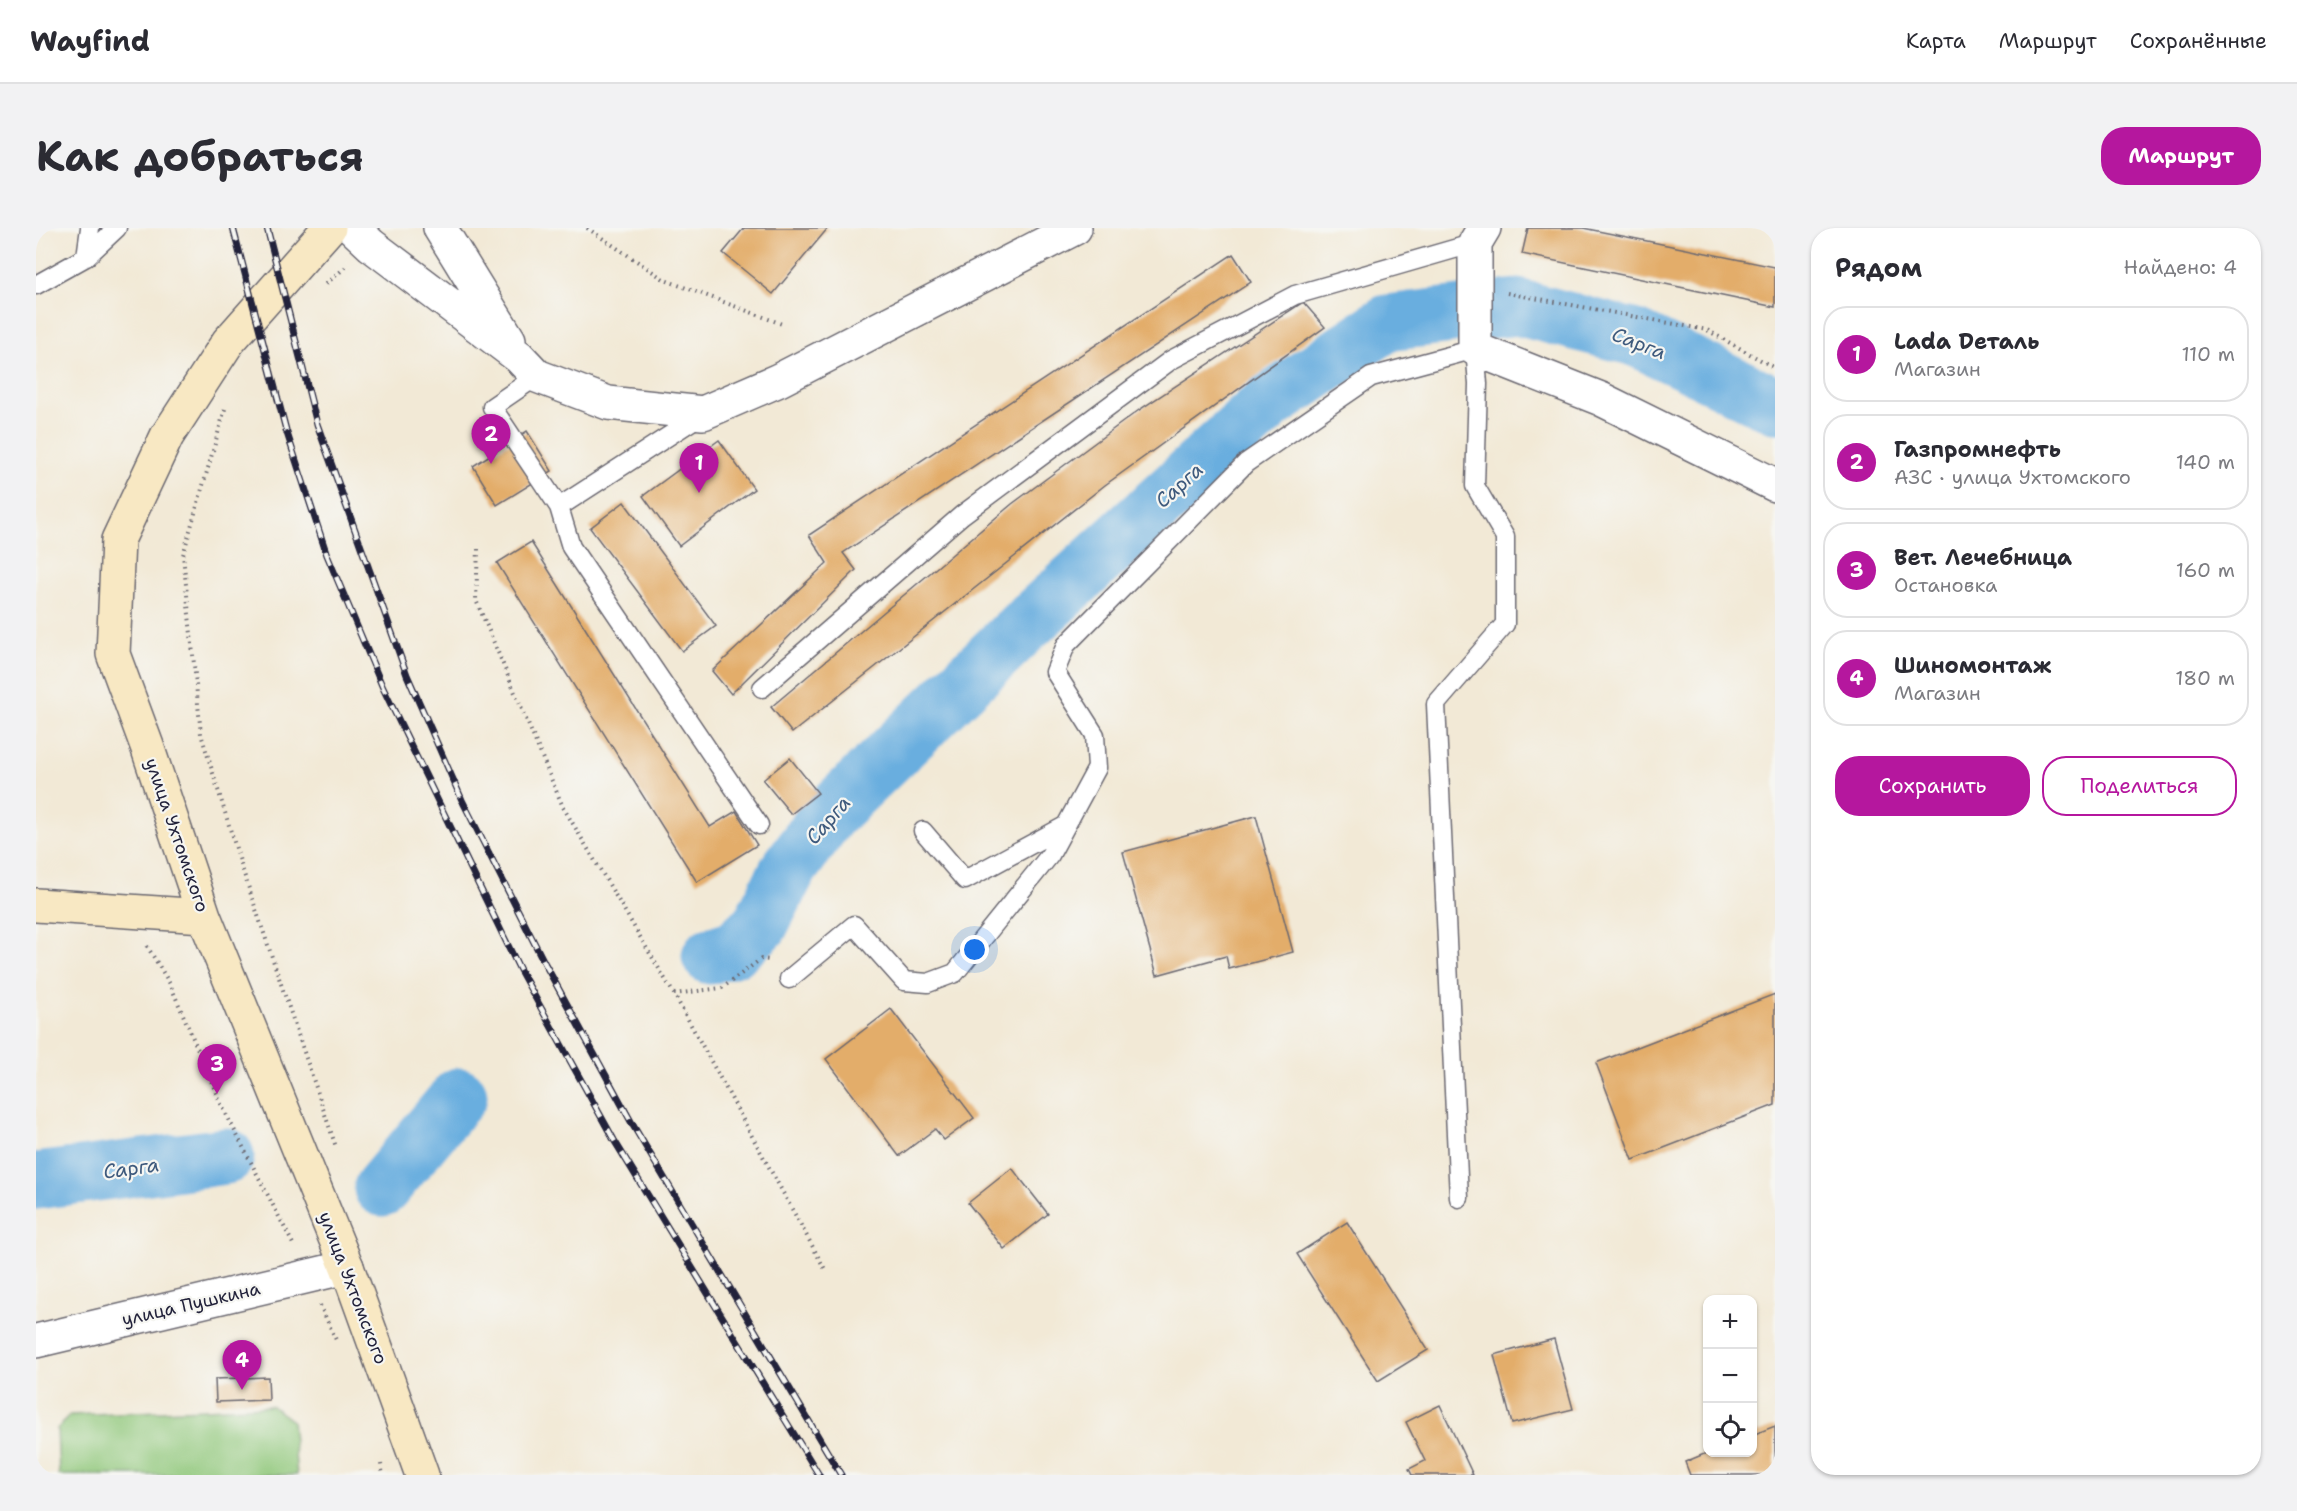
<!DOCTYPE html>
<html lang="ru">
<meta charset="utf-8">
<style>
body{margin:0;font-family:"Shantell Sans",sans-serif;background:#f2f2f3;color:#2b2b33}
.controls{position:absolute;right:18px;bottom:18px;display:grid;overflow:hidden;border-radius:12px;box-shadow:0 2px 4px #0004}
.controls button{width:54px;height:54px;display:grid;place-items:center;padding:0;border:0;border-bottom:2px solid #e1e1e2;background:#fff;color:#2b2b33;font:30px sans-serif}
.you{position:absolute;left:939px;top:722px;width:21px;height:21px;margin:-15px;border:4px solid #fff;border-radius:50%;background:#1a73e8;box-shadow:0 0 0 9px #1a73e833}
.badge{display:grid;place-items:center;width:39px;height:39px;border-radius:50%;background:#b5179e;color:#fff;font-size:20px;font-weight:700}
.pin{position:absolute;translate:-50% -50px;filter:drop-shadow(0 2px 3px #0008)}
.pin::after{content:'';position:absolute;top:32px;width:21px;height:18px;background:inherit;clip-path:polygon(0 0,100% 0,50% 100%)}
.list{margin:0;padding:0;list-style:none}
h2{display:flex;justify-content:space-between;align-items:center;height:78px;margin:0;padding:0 24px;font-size:26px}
h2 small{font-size:20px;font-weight:400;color:#7c7c81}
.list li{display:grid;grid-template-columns:39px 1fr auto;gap:18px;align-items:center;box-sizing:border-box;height:96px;margin:0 12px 12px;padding:0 12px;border:2px solid #e1e1e2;border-radius:24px}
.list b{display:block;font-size:22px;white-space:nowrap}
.list p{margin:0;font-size:20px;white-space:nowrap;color:#7c7c81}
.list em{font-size:20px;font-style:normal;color:#7c7c81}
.actions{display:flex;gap:12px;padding:18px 24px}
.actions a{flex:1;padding:14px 0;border:2px solid #b5179e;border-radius:24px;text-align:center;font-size:21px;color:#b5179e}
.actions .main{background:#b5179e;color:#fff}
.icon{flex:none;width:33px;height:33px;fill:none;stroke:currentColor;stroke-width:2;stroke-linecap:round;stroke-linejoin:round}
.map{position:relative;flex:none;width:1739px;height:1247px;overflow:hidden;border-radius:24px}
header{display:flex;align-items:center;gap:36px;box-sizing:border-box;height:84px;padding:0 30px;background:#fff;border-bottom:2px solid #e1e1e2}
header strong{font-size:28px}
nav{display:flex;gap:33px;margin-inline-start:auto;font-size:21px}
.intro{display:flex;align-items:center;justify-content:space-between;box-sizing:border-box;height:144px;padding:0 36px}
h1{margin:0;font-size:42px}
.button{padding:15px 27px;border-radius:24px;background:#b5179e;color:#fff;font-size:21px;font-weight:700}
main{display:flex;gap:36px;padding:0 36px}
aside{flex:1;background:#fff;border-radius:24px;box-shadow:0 2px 4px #0004}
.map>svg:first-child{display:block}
.green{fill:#91c87b;stroke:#5a755b;stroke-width:1.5}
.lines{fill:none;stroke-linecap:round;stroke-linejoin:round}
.river{stroke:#69aedf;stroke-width:57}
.building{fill:#e3ad6a}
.service-casing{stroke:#6b6871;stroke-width:21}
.minor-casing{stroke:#6b6871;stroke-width:36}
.tertiary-casing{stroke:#6b6871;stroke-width:36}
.secondary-casing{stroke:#6b6871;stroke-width:36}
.path{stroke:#6b6871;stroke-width:4;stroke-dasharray:1.5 4.5;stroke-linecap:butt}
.service{stroke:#fff;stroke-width:18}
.minor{stroke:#fff;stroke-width:33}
.tertiary{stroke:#fff;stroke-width:33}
.secondary{stroke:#f8e8c3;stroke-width:33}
.rail-casing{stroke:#22223b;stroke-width:7}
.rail{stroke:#f6f6f2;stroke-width:4.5;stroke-dasharray:14;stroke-linecap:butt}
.labels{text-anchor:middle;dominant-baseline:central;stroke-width:4.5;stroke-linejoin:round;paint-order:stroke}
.street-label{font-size:18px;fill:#22223b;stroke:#f6f6f2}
.water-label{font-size:20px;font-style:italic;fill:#3e5a7d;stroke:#f6f6f2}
</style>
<header>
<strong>Wayfind</strong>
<nav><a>Карта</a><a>Маршрут</a><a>Сохранённые</a></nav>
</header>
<div class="intro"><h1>Как добраться</h1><a class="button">Маршрут</a></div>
<main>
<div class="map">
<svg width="1739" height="1247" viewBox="0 0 1739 1247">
<rect width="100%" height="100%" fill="#f6f6f2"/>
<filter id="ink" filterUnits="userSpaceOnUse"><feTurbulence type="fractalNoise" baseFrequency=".0167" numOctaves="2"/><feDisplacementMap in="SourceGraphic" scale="12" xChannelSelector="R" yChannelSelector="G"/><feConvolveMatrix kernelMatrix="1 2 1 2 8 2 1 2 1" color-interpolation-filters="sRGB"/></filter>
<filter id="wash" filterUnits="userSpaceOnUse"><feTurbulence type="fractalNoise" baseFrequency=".008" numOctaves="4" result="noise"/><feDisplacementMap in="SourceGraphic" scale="24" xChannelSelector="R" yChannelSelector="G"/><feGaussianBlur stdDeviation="1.35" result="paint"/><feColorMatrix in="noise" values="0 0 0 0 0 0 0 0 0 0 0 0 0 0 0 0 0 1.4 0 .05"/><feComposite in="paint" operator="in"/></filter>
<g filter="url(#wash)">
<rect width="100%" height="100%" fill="#f2e9d6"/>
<path class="green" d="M236,1178L256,1193L261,1247H23L21,1201L34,1187Z"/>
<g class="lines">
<path class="river" d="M674,728L699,720L724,697L752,642L792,587L981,405L1234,174L1351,95L1481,79L1600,110L1739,177
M0,953L190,928
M346,960L423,868"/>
</g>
<g id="blocks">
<path class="building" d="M708,0H792L737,66L687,25Z
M1492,0H1547L1739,39V79L1486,26Z
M1197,26L1215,54L807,325L820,342L695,466L676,443L791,335L773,307Z
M1267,74L1289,99L1069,257L756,505L735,479L976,276L1103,182Z
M491,203L516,243L461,277L437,238Z
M683,212L718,261L643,318L607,268Z
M588,274L680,398L646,423L554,300Z
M495,314L674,599L700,583L721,617L661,654L461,335Z
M754,530L782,565L755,586L727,552Z
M1220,588L1257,724L1193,741L1190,728L1121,747L1087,624Z
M1739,766V877L1597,932L1560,835Z
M855,781L938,890L908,912L899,901L863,928L790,831Z
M976,940L1012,986L968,1021L932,975Z
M1311,994L1392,1122L1342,1153L1261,1026Z
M1518,1111L1537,1181L1476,1196L1458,1127Z
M232,1149L233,1172L180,1174L179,1151Z
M1404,1177L1437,1247H1376L1373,1241L1389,1233L1370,1194Z
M1739,1198V1247H1654L1649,1234L1673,1224H1716V1207Z"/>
</g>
</g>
<g filter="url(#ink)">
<use href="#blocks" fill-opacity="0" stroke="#6b6871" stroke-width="1.5"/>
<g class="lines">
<g class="service-casing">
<path id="service" d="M50,29L54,0
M0,57L50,29L81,0
M501,148L456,179L523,279L535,319L723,597
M523,279L665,187
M726,460L926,287L1135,132L1259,67L1439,15
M887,603L929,652L1029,598
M753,751L818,697L868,753L892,755L919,745L1014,627L1061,540L1059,507L1019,444L1030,417L1210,235L1335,149L1439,121L1442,156L1439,258L1469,309V396L1400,476L1423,970"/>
</g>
<g class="minor-casing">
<path id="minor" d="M1448,0L1439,15V121L1565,171L1739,257
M0,1113L311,1039"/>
</g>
<g class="tertiary-casing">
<path id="tertiary" d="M317,0L335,17L483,129L501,148L572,175L667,185L743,152L1039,0
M404,0L473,112"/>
</g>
<g class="secondary-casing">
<path id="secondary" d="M293,0L192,114L131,208L82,312L77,426L111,518L168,688L311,1039L386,1247
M0,677L168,688"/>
</g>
<path class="path" d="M551,0L629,52L746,96
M290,56L312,37
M1471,65L1671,102L1739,140
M189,181L147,327L165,506L206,640L300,919
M442,321L440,372L527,579L638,766L790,1043
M111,718L134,756L185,876L258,1018
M638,766L686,760L725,731L735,732
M284,1077L301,1114
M345,1236L347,1247"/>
<use href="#service" class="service"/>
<use href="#minor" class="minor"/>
<use href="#tertiary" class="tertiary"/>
<use href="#secondary" class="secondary"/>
<g class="rail-casing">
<path id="rail" d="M197,0L250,202L291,327L347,460L484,742L578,912L783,1247
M231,0L281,196L371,447L426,572L509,736L598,899L805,1247"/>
</g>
<use href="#rail" class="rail"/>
</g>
</g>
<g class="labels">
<g class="street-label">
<text transform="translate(141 607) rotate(71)">улица Ухтомского</text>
<text transform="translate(317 1060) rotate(69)">улица Ухтомского</text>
<text transform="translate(155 1076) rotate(-13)">улица Пушкина</text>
</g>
<g class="water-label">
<text transform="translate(1603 115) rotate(21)">Сарга</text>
<text transform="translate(1143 257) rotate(-42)">Сарга</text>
<text transform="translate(792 592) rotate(-49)">Сарга</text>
<text transform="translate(95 940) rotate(-8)">Сарга</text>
</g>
</g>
</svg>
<div class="controls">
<button>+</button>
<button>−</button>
<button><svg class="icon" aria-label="locate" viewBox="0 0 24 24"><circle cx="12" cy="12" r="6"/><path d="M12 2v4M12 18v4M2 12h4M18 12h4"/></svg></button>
</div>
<div class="you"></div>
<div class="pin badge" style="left:663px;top:265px">1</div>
<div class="pin badge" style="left:455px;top:236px">2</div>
<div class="pin badge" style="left:181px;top:866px">3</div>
<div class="pin badge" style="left:206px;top:1162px">4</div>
</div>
<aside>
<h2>Рядом<small>Найдено: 4</small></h2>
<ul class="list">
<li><span class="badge">1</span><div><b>Lada Dеталь</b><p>Магазин</p></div><em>110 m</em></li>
<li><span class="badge">2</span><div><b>Газпромнефть</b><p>АЗС · улица Ухтомского</p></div><em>140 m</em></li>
<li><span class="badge">3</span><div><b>Вет. Лечебница</b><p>Остановка</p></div><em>160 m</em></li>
<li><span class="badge">4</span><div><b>Шиномонтаж</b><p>Магазин</p></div><em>180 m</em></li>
</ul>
<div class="actions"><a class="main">Сохранить</a><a>Поделиться</a></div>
</aside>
</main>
